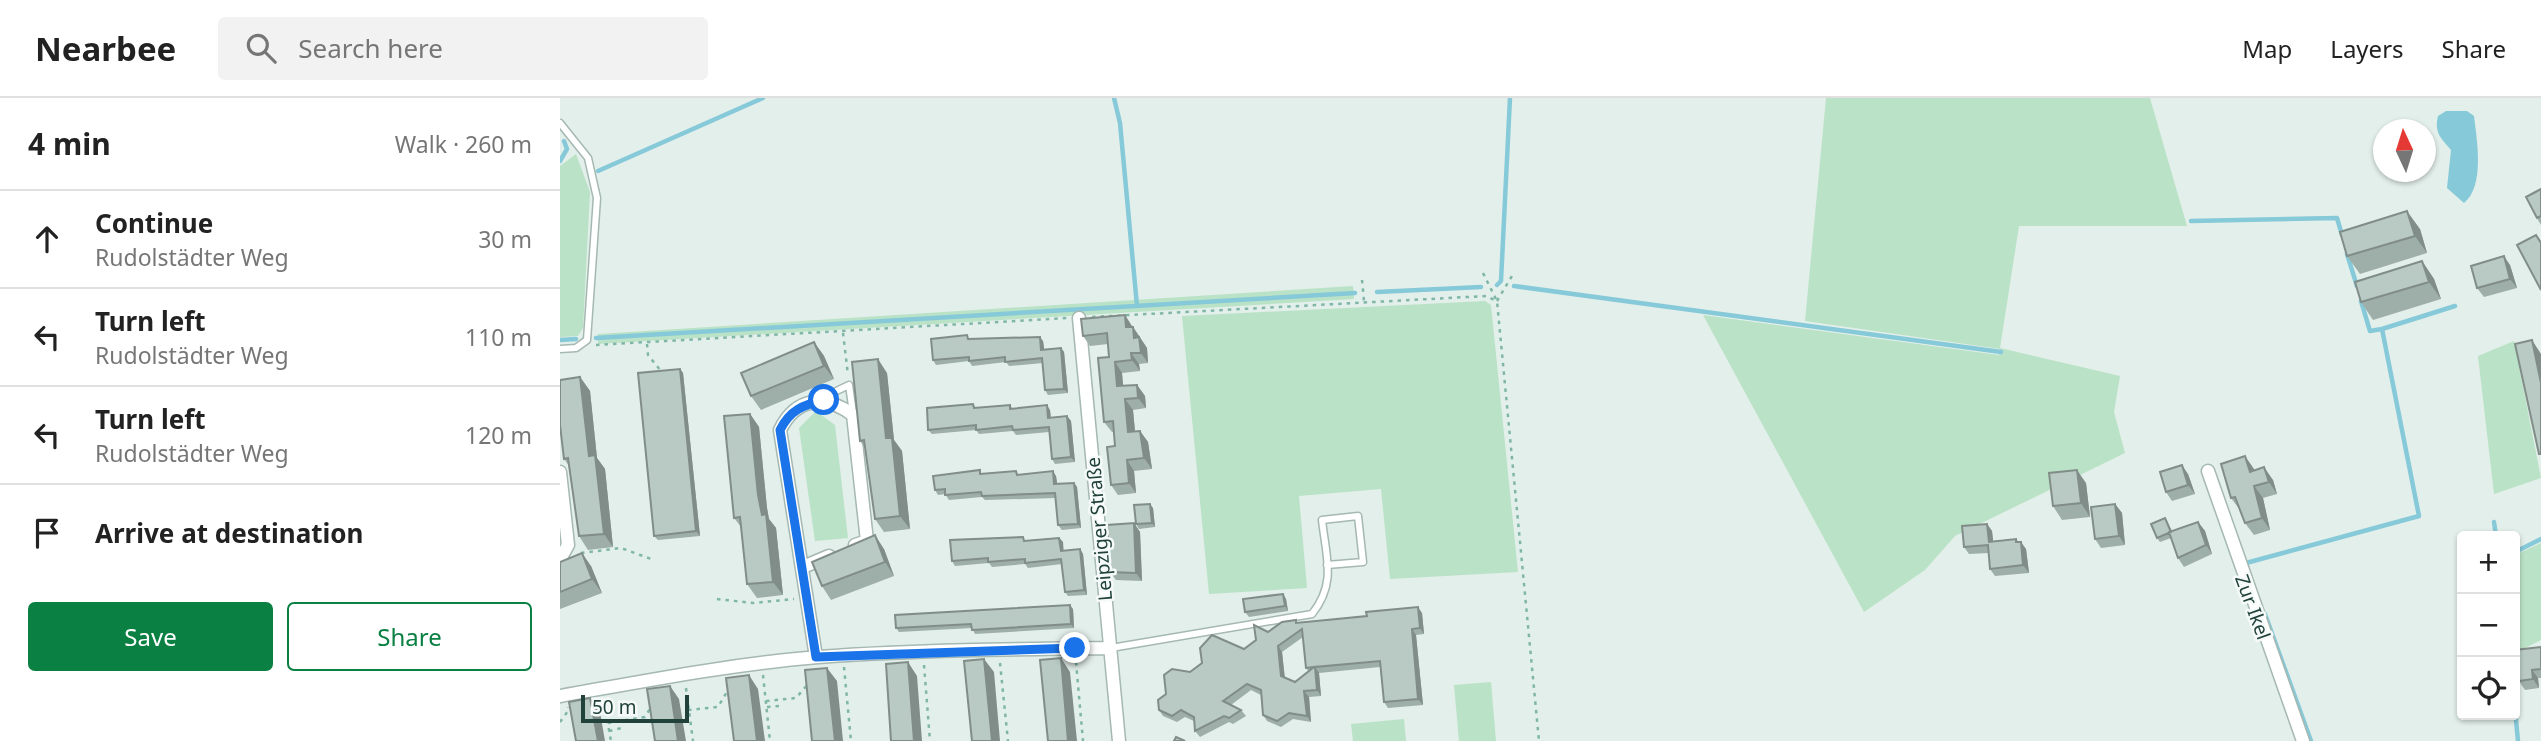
<!DOCTYPE html>
<meta charset="utf-8">
<style>
body{margin:0;font-family:"Noto Sans",sans-serif;background:#f2f2f2;color:#222}
.controls{position:absolute;right:21px;bottom:21px;display:grid;overflow:hidden;border-radius:7px;box-shadow:0 2px 5px #0004}
.controls button{width:63px;height:63px;display:grid;place-items:center;padding:0;border:0;border-bottom:2px solid #e0e0e0;background:#fff;color:#222;font:35px sans-serif}
.compass{position:absolute;left:1813px;top:21px;width:63px;height:63px;border-radius:50%;background:#fff;box-shadow:0 2px 5px #0004;rotate:356deg}
.scale{position:absolute;left:21px;bottom:18px;width:108px;box-sizing:border-box;padding-left:7px;border:4px solid #21423b;border-top:0;font-size:19px;line-height:24px;white-space:nowrap;color:#21423b;-webkit-text-stroke:5px #f5faf8;paint-order:stroke}
.stop{position:absolute;width:21px;height:21px;margin:-16px;border:5px solid #1a73e8;border-radius:50%;background:#fff}
.stop.end{background:#1a73e8;border-color:#fff;box-shadow:0 2px 7px #0008}
.list{margin:0;padding:0;list-style:none}
h2{display:flex;justify-content:space-between;align-items:center;height:91px;margin:0;padding:0 28px;font-size:30px}
h2 small{font-size:23px;font-weight:400;color:#767676}
.list li{display:grid;grid-template-columns:46px 1fr auto;gap:21px;align-items:center;box-sizing:border-box;height:98px;padding:0 28px;border-top:2px solid #e0e0e0}
.list b{display:block;font-size:26px;white-space:nowrap}
.list p{margin:0;font-size:23px;white-space:nowrap;color:#767676}
.list em{font-size:23px;font-style:normal;color:#767676}
.actions{display:flex;gap:14px;padding:21px 28px}
.actions a{flex:1;padding:16px 0;border:2px solid #0b8043;border-radius:7px;text-align:center;font-size:24px;color:#0b8043}
.actions .main{background:#0b8043;color:#fff}
.icon{flex:none;width:38px;height:38px;fill:none;stroke:currentColor;stroke-width:2;stroke-linecap:round;stroke-linejoin:round}
.map{position:relative;flex:none;width:1981px;height:643px;overflow:hidden}
header{display:flex;align-items:center;gap:42px;box-sizing:border-box;height:98px;padding:0 35px;background:#fff;border-bottom:2px solid #e0e0e0}
header strong{font-size:33px}
nav{display:flex;gap:38px;margin-inline-start:auto;font-size:24px}
.search{width:490px;height:63px;background:#f2f2f2;display:flex;align-items:center;gap:18px;box-sizing:border-box;padding:0 24px;border-radius:7px;color:#767676;font-size:26px}
main{display:flex}
aside{flex:1;background:#fff}
.map>svg:first-child{display:block}
.green{fill:#bae2c6}
.water{fill:#86c9d9}
.lines{fill:none;stroke-linecap:round;stroke-linejoin:round}
.stream{stroke:#86c9d9;stroke-width:4.5}
.lane-casing{stroke:#a5b8b2;stroke-width:9}
.street-casing{stroke:#a5b8b2;stroke-width:15}
.path{stroke:#80b6a7;stroke-width:2.5;stroke-dasharray:3.5 5;stroke-linecap:butt}
.lane{stroke:#fff;stroke-width:6}
.street{stroke:#fff;stroke-width:12}
.wall{fill:#9eaea8;fill-rule:evenodd}
.shaded-wall{fill:#818d88}
.building{fill:#b8cac3;stroke:#818d88;stroke-width:2;fill-rule:evenodd}
.route{stroke:#1a73e8;stroke-width:9}
.labels{text-anchor:middle;dominant-baseline:central;stroke-width:5;stroke-linejoin:round;paint-order:stroke}
.street-label{font-size:19px;fill:#21423b;stroke:#f5faf8}
</style>
<header>
<strong>Nearbee</strong>
<div class="search"><svg class="icon" aria-label="search" viewBox="0 0 24 24"><circle cx="10" cy="10" r="6"/><path d="M15 15l6 6"/></svg>Search here</div>
<nav><a>Map</a><a>Layers</a><a>Share</a></nav>
</header>
<main>
<aside>
<h2>4 min<small>Walk · 260 m</small></h2>
<ul class="list">
<li><svg class="icon" aria-label="ahead" viewBox="0 0 24 24"><path d="M12 20V5M6 11l6-6 6 6"/></svg><div><b>Continue</b><p>Rudolstädter Weg</p></div><em>30 m</em></li>
<li><svg class="icon" aria-label="left" viewBox="0 0 24 24"><path d="M17 20v-9H6M10 6l-5 5 5 5"/></svg><div><b>Turn left</b><p>Rudolstädter Weg</p></div><em>110 m</em></li>
<li><svg class="icon" aria-label="left" viewBox="0 0 24 24"><path d="M17 20v-9H6M10 6l-5 5 5 5"/></svg><div><b>Turn left</b><p>Rudolstädter Weg</p></div><em>120 m</em></li>
<li><svg class="icon" aria-label="arrive" viewBox="0 0 24 24"><path d="M6 21V4h12l-3 4 3 4H6"/></svg><div><b>Arrive at destination</b></div></li>
</ul>
<div class="actions"><a class="main">Save</a><a>Share</a></div>
</aside>
<div class="map">
<svg width="1981" height="643" viewBox="0 0 1981 643">
<rect width="100%" height="100%" fill="#e3efea"/>
<path class="green" d="M1266,0H1590L1627,128H1459L1440,250L1560,278L1554,314L1565,355L1395,438L1365,472L1304,514L1143,217L1439,257L1440,251L1245,223Z
M16,56L30,94L23,230L18,238L0,239V68Z
M793,188L794,201L38,246V236Z
M925,203L931,207L958,474L830,481L821,391L739,398L747,490L649,496L622,218Z
M1954,243L1981,380L1934,396L1918,258Z
M256,313L275,327L288,440L255,443L239,330Z
M1981,445V542L1955,555V457Z
M931,584L936,643H899L894,587Z
M844,621L846,643H793L791,626Z"/>
<path class="water" d="M1886,13H1907L1914,18C1917,43 1925,88 1904,105L1887,90L1891,52C1881,40 1874,35 1878,18Z"/>
<g class="lines">
<path class="stream" d="M554,0L560,25L577,208
M0,63L7,51L4,43
M38,73L203,0
M1631,123L1777,120L1782,137
M1787,156L1797,188
M937,187L941,183L950,0
M954,188L1441,254
M817,194L921,189
M1801,203L1810,233L1822,231
M36,240L795,195
M0,242L16,241
M1934,424L1936,438
M1955,454L1981,441
M1687,468L1686,465L1859,418L1822,231L1895,208
M1705,516L1751,643
M1955,612L1958,643"/>
<g class="lane-casing">
<path id="lane" d="M0,25L28,60L37,100L27,242L16,250L0,251
M264,302L266,298L289,287L293,315
M551,550L752,516C777,485 766,459 762,422L798,418L803,464L767,467"/>
</g>
<g class="street-casing">
<path id="street" d="M519,220L559,643
M1648,373L1743,643
M0,374L8,447L0,461
M243,469L269,458
M256,559L220,332C236,299 266,296 293,317L307,443L295,447
M0,598C85,583 172,566 258,559C355,552 453,551 551,550"/>
</g>
<path class="path" d="M923,175L937,203L979,643
M802,182L804,203
M937,203L952,178
M532,219L926,198L937,203
M283,235L288,277
M87,246L88,257L101,273
M36,247L508,220
M21,455L61,450L94,462
M157,501L193,505L234,501
M516,564L523,643
M440,565L448,643
M364,567L370,643
M284,569L291,643
M203,577L210,643
M126,590L133,643
M206,603L236,600L248,586
M44,605L51,643
M207,609L220,608
M128,612L158,609L168,592
M0,624L8,613V609
M48,625L85,619L91,609
M49,633L62,630"/>
<use href="#lane" class="lane"/>
<use href="#street" class="street"/>
</g>
<path class="wall" d="M1981,91V127L1977,120Z
M1860,131L1867,155L1800,176L1787,158Z
M1862,163L1874,181L1881,201L1813,222L1801,204Z
M1950,167L1957,190L1924,199L1917,190Z
M573,229L587,250L588,265L579,266L580,273L562,275L563,288L577,287L585,298L586,310L573,312L575,333H580L588,344L592,371L574,373L576,395L558,397L551,387L555,348L554,334H552L544,324L549,259L548,246L530,248L523,238Z
M410,241L483,243L484,251L501,250L504,254L508,295L488,297L485,292L483,265L449,268L446,264L412,268L409,263L376,267L373,262Z
M254,244L264,258L274,281L201,312L191,298Z
M120,271L123,275L140,438L98,442L94,438Z
M327,275L334,342L342,353L350,431L324,434L315,421L305,350L300,343Z
M20,279L30,293L37,360L45,371L53,449L28,452L19,438L10,369L4,361Z
M413,306L416,310L450,307L453,311L490,312L491,320L507,318L511,323L515,364L495,366L492,361L489,334L456,337L453,333L419,336L416,332L372,336L368,332Z
M190,316L199,329L207,410L209,421L216,430L223,497L197,500L187,486L182,430L174,420Z
M1694,371L1695,372L1713,382L1717,396L1703,400L1710,432L1694,437L1685,425L1680,412L1671,400Z
M423,376L496,378L497,386L514,385L517,389L521,430L502,432L498,427L496,400L425,402L422,399L389,402L385,396L378,397L375,392Z
M1628,376L1635,396L1612,403L1606,394Z
M1526,385L1530,419L1502,422L1493,408Z
M1555,406L1562,415L1565,447L1541,450L1535,441Z
M593,410L595,429L579,431L576,426Z
M1638,424L1645,433L1652,456L1624,469L1618,460L1611,440L1600,444L1597,440L1608,425L1612,433Z
M574,425L580,434L582,483L556,482L550,474Z
M1427,426L1432,433L1433,443L1456,441L1466,451L1469,475L1435,478L1430,471L1429,455L1409,456L1404,449Z
M499,440L503,444V453L520,451L523,456L527,497L508,498L505,494L502,466L468,470L465,466L432,469L429,465L395,468L392,463L466,443Z
M324,451L334,478L271,502L262,488Z
M0,464L31,468L42,495L0,511Z
M723,496L726,501L728,513L689,519L685,514Z
M513,511L514,530L415,536L412,530L339,534L336,530Z
M862,515L864,536L856,537L863,607L828,610L824,604L820,569L759,575L761,598L749,599L751,624L733,621L721,629L707,623L703,617L701,597L691,592L671,607L681,612L686,618L673,626L669,624L640,639L635,633L634,623L625,619L617,624L603,618L599,612L606,596L630,574L684,551L708,534L738,525ZM743,539L746,570L749,574L735,584L725,579L722,554Z
M1981,549V580H1978L1979,590L1965,592L1959,583Z"/>
<path class="shaded-wall" d="M1847,113L1860,131L1867,155L1855,138Z
M1944,158L1950,167L1957,190L1950,181Z
M1862,163L1874,181L1881,201L1869,184Z
M565,217L572,228L573,240L566,229Z
M573,229L587,250L588,265L581,255L574,240Z
M480,239L483,243L485,256L481,252Z
M1972,242L1981,256V285Z
M254,244L264,258L274,281L264,268Z
M501,250L504,254L508,295L504,291Z
M571,255L579,266L580,273L572,262Z
M318,261L327,275L334,342L342,353L350,431L340,418L326,340Z
M555,264L562,275L564,298L557,288Z
M120,271L123,275L140,438L136,433Z
M20,279L30,293L37,360L45,371L53,449L44,436L29,358Z
M577,287L585,298L586,310L578,300Z
M565,301L573,312L576,345L568,334Z
M487,307L490,312L491,325L488,320Z
M190,316L199,329L207,410L209,421L216,430L223,497L213,484L198,397Z
M507,318L511,323L515,364L511,359Z
M580,333L588,344L592,371L584,360Z
M1685,358L1694,371L1699,386L1690,374Z
M567,362L574,373L576,395L569,385Z
M1622,367L1628,376L1635,396L1628,387Z
M1704,369L1713,382L1717,396L1709,384Z
M1517,372L1526,385L1530,419L1521,405Z
M493,373L496,378L498,391L494,386Z
M514,385L517,389L521,430L518,426Z
M1694,388L1703,400L1710,432L1702,420Z
M590,406L593,410L595,429L592,425Z
M1555,406L1562,415L1565,447L1559,438Z
M1638,424L1645,433L1652,456L1646,447Z
M574,425L580,434L582,483L576,475Z
M1427,426L1432,433L1434,451L1429,444Z
M315,437L324,451L334,478L325,464Z
M499,440L503,444L504,457L501,453Z
M1461,444L1466,451L1469,475L1463,467Z
M520,451L523,456L527,497L524,492Z
M22,455L31,468L42,495L32,481Z
M723,496L726,501L728,513L725,508Z
M510,507L513,511L514,530L511,526Z
M858,509L862,515L864,536L860,530Z
M852,531L856,537L863,607L858,601Z
M718,548L722,554L725,584L721,578Z
M501,560L510,574L517,643H508Z
M424,561L434,574L440,643H432Z
M348,564L357,578L362,643H354Z
M755,569L759,575L761,598L757,592Z
M267,570L277,583L283,643H275Z
M1972,572L1978,580L1979,590L1973,581Z
M189,577L198,591L205,643H197Z
M110,588L119,601L126,643H118Z
M744,593L749,599L751,624L747,618Z
M30,600L40,614L45,643H38Z"/>
<path class="building" d="M1981,91V118L1977,120L1966,99Z
M1847,113L1855,138L1787,158L1780,134Z
M1976,137L1981,145V192L1957,147Z
M1944,158L1950,181L1917,190L1911,168Z
M1862,163L1869,184L1801,204L1795,184Z
M565,217L566,229H573L574,240L579,239L581,255H571L572,262L555,264L557,288L577,287L578,300L565,301L568,334L580,333L584,360L567,362L569,385L551,387L547,349L555,348L553,323L544,324L538,260L549,259L547,235L523,238L521,221Z
M407,237L408,241L480,239L481,252L501,250L504,291L485,292L482,260L445,264V259L409,263V259L373,262L371,241Z
M1972,242L1981,285V356H1979L1955,246Z
M254,244L264,268L191,298L181,275Z
M318,261L326,340H332L340,418L315,421L304,342L300,343L292,264Z
M120,271L136,433L94,438L78,275Z
M20,279L29,358L35,357L44,436L19,438L8,360L4,361L0,327V282Z
M413,306L414,310L450,307V311L487,307L488,320L507,318L511,359L492,361L489,329L453,332L452,328L416,332V327L368,332L367,310Z
M190,316L198,397L202,417L206,416L213,484L187,486L180,419L174,420L164,318Z
M1685,358L1690,374L1704,369L1709,384L1694,388L1702,420L1685,425L1675,399L1671,400L1661,366Z
M1622,367L1628,387L1606,394L1600,374Z
M420,372V376L456,373L457,377L493,373L494,386L514,385L518,426L498,427L495,395L422,398L421,394L385,397V391L375,392L373,378Z
M1517,372L1521,405L1493,408L1489,375Z
M590,406L592,425L576,426L574,407Z
M1555,406L1559,438L1535,441L1531,409Z
M1605,420L1611,434L1597,440L1591,426Z
M1638,424L1646,447L1618,460L1609,434Z
M574,425L576,475L550,474L547,427Z
M1427,426L1429,444L1456,441V444H1461L1463,467L1430,471L1428,447L1404,449L1402,428Z
M315,437L325,464L262,488L252,464Z
M463,439L464,443L499,440L501,453L520,451L524,492L505,494L501,461L465,465V461L428,464V460L392,463L390,442Z
M22,455L32,481L0,494V464Z
M723,496L725,508L685,514L683,501Z
M510,507L511,526L412,532L411,526L336,530L335,517Z
M858,509L860,530L852,531L858,601L824,604L820,563L755,569L757,592L744,593L747,618L729,615L717,623L703,617L701,592L687,586L663,603L681,612L669,620L664,618L635,633L634,619L621,612L612,618L599,612L598,602L606,596L604,577L612,571L630,574L642,565L640,550L652,537L684,551L696,542L694,527L708,534L722,524L736,522V525L807,518L806,514ZM742,531L746,570L754,569L735,584L721,578L718,548Z
M1981,549V571L1972,572L1973,581L1959,583L1955,552Z
M501,560L508,643H488L480,562Z
M424,561L432,643H412L404,563Z
M348,564L354,643H331L326,566Z
M267,570L275,643H252L245,572Z
M189,577L197,643H174L166,580Z
M110,588L118,643H95L87,591Z
M30,600L38,643H16L9,604Z
M616,639L625,643H614Z"/>
<g class="lines">
<path class="route" d="M264,302C243,307 230,312 220,332L256,559L515,550"/>
</g>
<g class="labels">
<g class="street-label">
<text transform="translate(539 431) rotate(-95)">Leipziger Straße</text>
<text transform="translate(1693 509) rotate(70)">Zur Ikel</text>
</g>
</g>
</svg>
<div class="controls">
<button>+</button>
<button>−</button>
<button><svg class="icon" aria-label="locate" viewBox="0 0 24 24"><circle cx="12" cy="12" r="6"/><path d="M12 2v4M12 18v4M2 12h4M18 12h4"/></svg></button>
</div>
<svg class="compass" viewBox="-18 -18 36 36"><path d="M0-13l5 13h-10z" fill="#e53935"/><path d="M0 13l5-13h-10z" fill="#767676"/></svg>
<div class="scale">50 m</div>
<div class="stop" style="left:264px;top:302px"></div>
<div class="stop end" style="left:515px;top:550px"></div>
</div>
</main>
